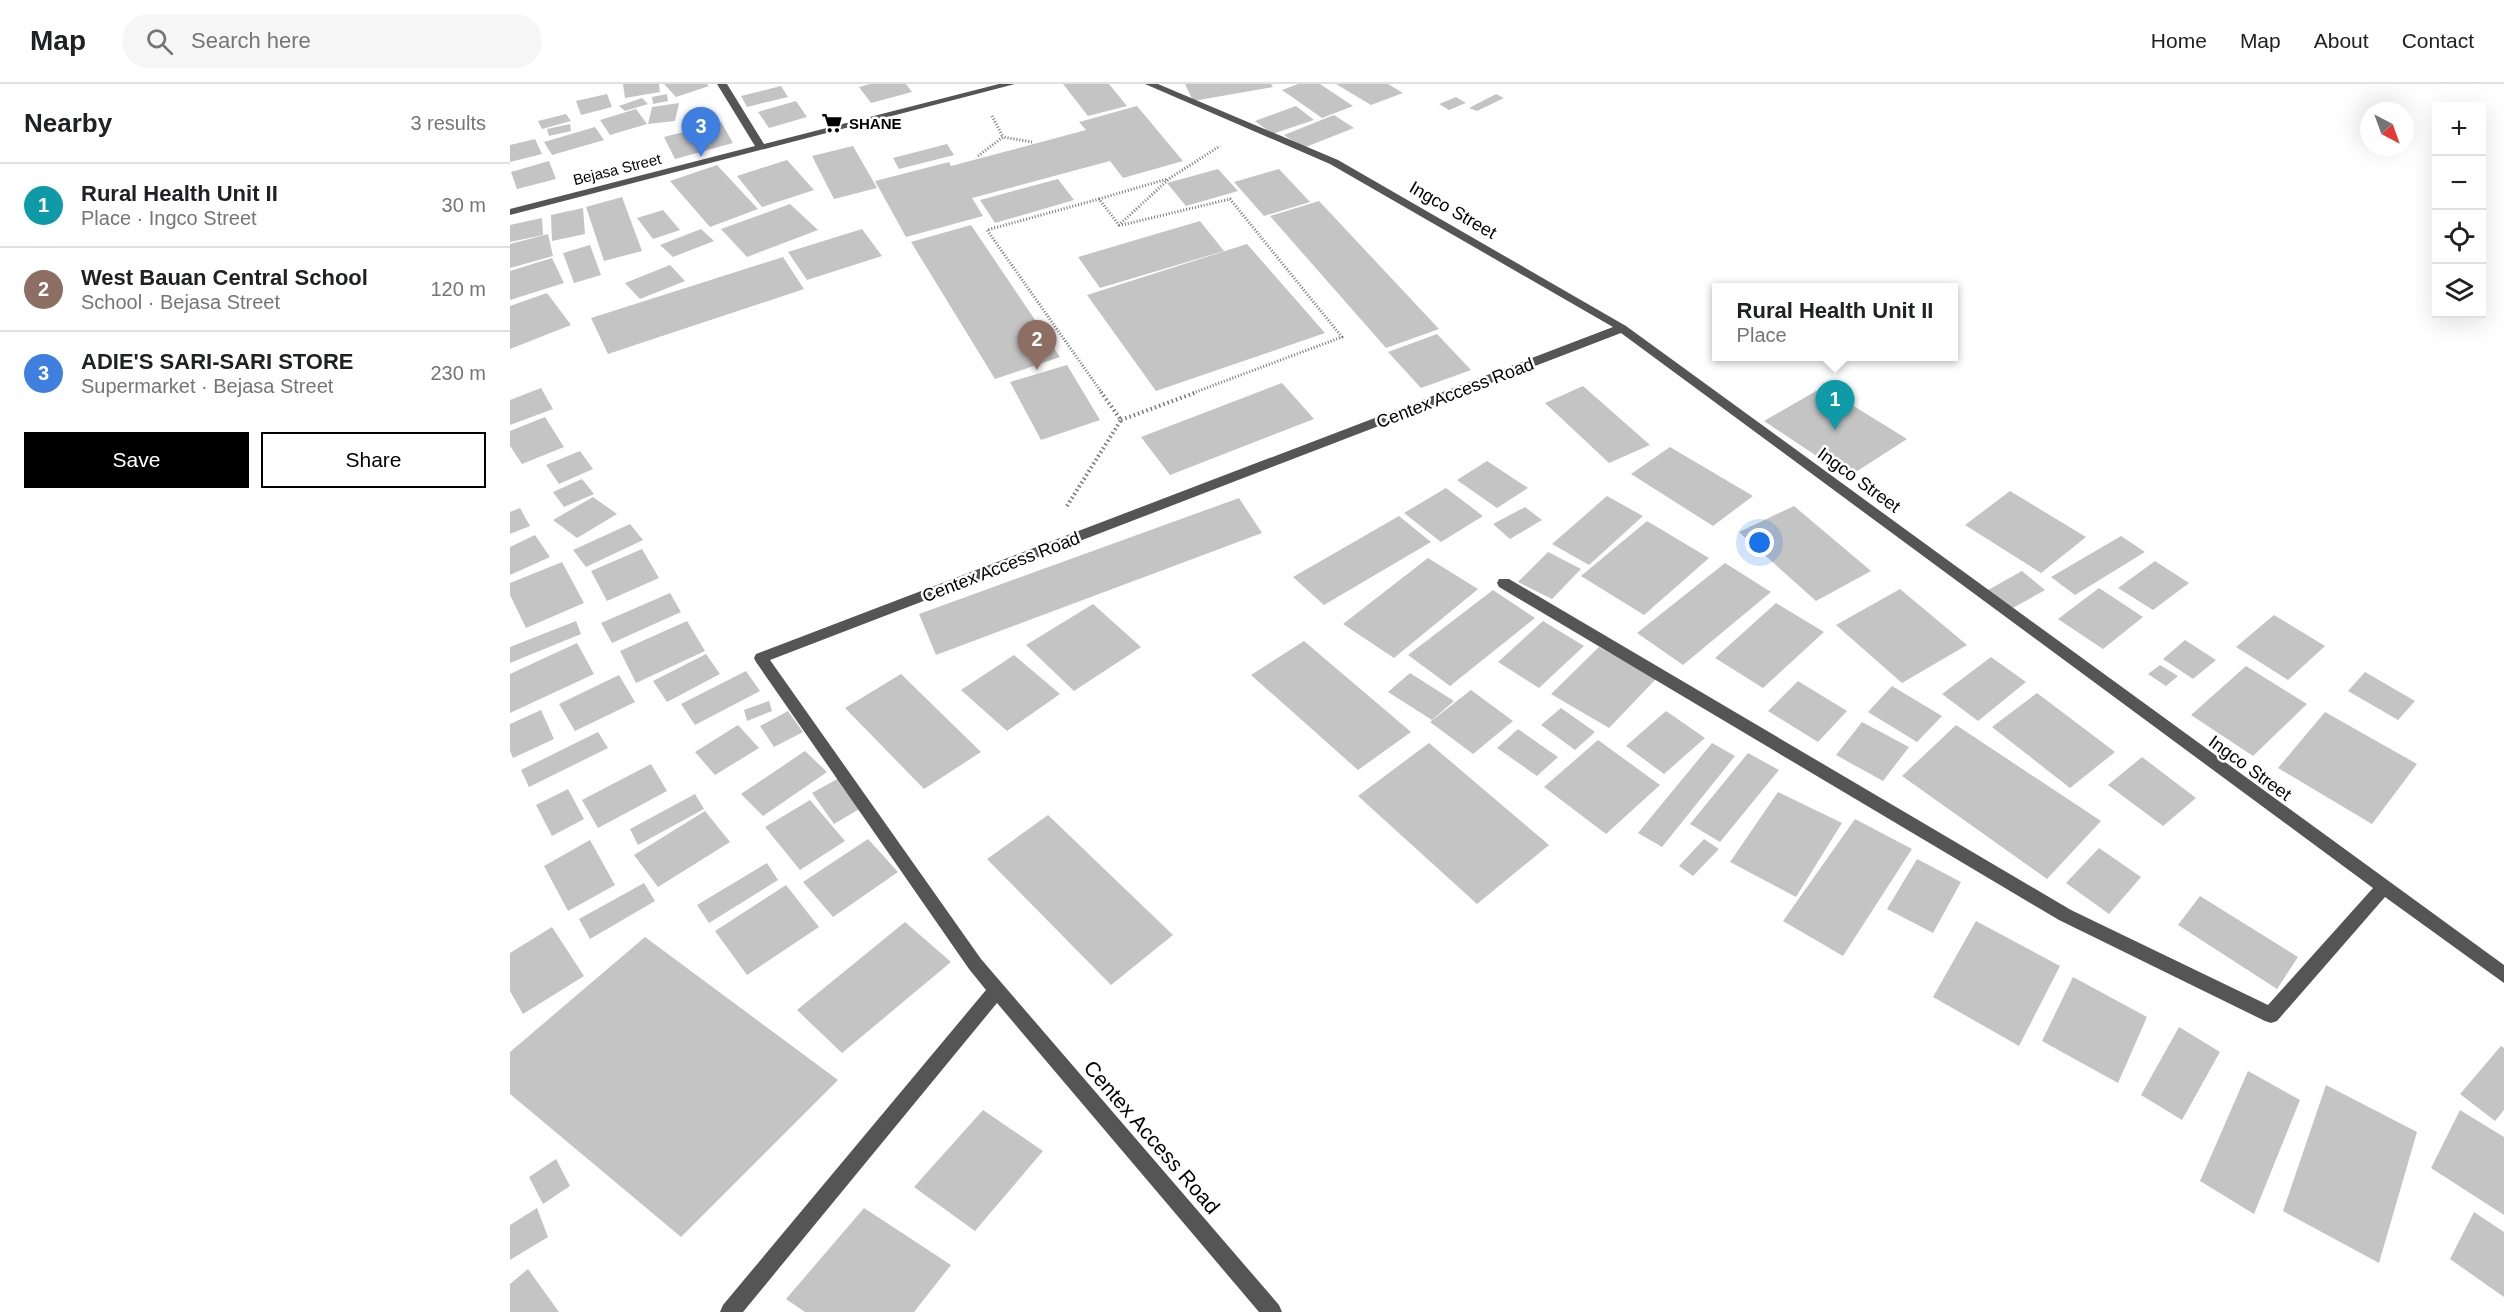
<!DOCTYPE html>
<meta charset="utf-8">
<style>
body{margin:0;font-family:Helvetica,sans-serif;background:#f6f6f6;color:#202124}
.controls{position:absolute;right:18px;top:18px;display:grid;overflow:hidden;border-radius:0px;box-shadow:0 6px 24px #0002}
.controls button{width:54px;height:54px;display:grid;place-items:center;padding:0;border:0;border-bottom:2px solid #e0e0e0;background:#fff;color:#202124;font:30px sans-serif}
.compass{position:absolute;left:1850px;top:18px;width:54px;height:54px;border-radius:50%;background:#fff;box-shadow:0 6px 24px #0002;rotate:139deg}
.you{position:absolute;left:1250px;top:459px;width:21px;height:21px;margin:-15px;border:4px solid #fff;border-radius:50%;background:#1a73e8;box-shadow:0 0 0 9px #1a73e833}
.badge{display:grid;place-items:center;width:39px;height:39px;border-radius:50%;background:#000;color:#fff;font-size:20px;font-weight:700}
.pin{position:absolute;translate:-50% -50px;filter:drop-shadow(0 2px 3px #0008)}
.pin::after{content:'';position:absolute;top:32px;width:21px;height:18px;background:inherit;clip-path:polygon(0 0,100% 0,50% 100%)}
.popup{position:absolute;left:1202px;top:199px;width:246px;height:78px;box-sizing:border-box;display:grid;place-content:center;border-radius:0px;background:#fff;filter:drop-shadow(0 2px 4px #0005);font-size:20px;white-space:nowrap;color:#757577}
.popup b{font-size:22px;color:#202124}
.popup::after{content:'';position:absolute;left:50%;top:100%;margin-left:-12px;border:12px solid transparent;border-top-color:#fff}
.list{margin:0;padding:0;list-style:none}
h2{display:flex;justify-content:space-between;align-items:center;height:78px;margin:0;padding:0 24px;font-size:26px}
h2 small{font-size:20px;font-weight:400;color:#757577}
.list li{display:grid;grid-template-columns:39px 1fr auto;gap:18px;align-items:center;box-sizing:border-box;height:84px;padding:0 24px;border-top:2px solid #e0e0e0}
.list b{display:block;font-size:22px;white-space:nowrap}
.list p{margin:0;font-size:20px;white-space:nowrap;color:#757577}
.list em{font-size:20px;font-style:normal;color:#757577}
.actions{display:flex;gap:12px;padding:18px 24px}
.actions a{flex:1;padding:14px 0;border:2px solid #000;border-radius:0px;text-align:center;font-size:21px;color:#000}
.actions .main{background:#000;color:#fff}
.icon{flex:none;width:33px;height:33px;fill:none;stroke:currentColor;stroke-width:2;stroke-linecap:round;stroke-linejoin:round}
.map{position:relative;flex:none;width:1994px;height:1228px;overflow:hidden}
header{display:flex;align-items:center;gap:36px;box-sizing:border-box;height:84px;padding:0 30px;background:#fff;border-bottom:2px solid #e0e0e0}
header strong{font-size:28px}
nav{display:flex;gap:33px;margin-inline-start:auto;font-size:21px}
.search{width:420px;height:54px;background:#f6f6f6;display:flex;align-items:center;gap:15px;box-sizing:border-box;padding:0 21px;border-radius:33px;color:#757577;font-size:22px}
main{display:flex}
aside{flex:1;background:#fff}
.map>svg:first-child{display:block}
.building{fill:#c4c4c4}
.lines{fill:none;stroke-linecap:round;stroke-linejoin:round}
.path-far1{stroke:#777;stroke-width:3;stroke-dasharray:1 2;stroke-linecap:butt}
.path{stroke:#777;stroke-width:4;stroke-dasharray:1.5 3;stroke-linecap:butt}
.minor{fill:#555;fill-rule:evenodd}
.labels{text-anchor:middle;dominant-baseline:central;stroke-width:5;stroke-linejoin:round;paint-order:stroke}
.far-poi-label{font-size:15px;font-weight:bold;fill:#000;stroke:#fff;text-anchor:start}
.far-street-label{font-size:15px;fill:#000;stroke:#fff}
.street-label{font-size:18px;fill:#000;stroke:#fff}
.near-street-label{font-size:21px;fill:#000;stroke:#fff}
</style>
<header>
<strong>Map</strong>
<div class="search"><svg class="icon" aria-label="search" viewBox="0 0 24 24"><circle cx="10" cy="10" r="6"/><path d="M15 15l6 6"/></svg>Search here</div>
<nav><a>Home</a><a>Map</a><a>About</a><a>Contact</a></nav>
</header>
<main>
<aside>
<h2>Nearby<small>3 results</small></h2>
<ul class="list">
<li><span class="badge" style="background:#0f9aa8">1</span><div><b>Rural Health Unit II</b><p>Place · Ingco Street</p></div><em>30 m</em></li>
<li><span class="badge" style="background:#8d6e63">2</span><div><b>West Bauan Central School</b><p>School · Bejasa Street</p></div><em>120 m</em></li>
<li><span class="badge" style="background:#3f7fe0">3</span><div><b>ADIE'S SARI-SARI STORE</b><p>Supermarket · Bejasa Street</p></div><em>230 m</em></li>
</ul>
<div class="actions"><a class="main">Save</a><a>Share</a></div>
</aside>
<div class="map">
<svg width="1994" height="1228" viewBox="0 0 1994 1228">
<rect width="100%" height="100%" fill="#fff"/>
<path class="building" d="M113,0H149L150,8L115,14Z
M154,0H197L199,2L166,13Z
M360,0H396L402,8L361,19L349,3Z
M553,0H599L617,22L578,32Z
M675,0H761L763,3L683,17Z
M788,0H810L843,22L812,34L772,6Z
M826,0H878L893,9L861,21Z
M271,2L278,13L237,23L231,12Z
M97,10L102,23L71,31L66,17Z
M157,10L158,17L143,20L142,13Z
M986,10L994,14L967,27L959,24Z
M946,13L956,19L939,26L929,20Z
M132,14L138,20L115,27L109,22Z
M286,17L297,33L259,44L248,28Z
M169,19L165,37L138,40L142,23Z
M627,22L673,77L613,94L600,77L462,114L473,132L396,153L365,97L439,78L441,82L576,46L569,38Z
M786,22L804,36L762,50L745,37Z
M126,25L137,40L100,51L90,36Z
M203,27L209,36L179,44L174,35Z
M56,30L61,37L32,45L28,37Z
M824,31L844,44L793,64L774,51Z
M211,38L223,59L165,75L154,53Z
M60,40L61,47L39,52L37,45Z
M85,43L94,56L42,71L34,58Z
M25,55L32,70L0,78V61Z
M437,60L444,71L389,85L383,74Z
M343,62L367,104L324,115L302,72Z
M277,76L304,106L252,123L227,92Z
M39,77L46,95L7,105L1,88Z
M207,81L248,125L200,143L160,97Z
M708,85L728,107L676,122L657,99Z
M769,85L800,118L754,132L724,98Z
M548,95L564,116L485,139L470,116Z
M112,113L132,167L94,177L76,123Z
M809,117L929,245L876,264L760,132Z
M280,120L308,146L237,173L211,145Z
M73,124L75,150L42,157L41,131Z
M153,126L170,146L143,155L127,134Z
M32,134L33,151L0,158V141Z
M690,137L714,167L590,204L568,173Z
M461,141L550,273L485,295L401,158Z
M191,145L204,157L163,173L150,161Z
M352,145L372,172L297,196L278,168Z
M38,150L43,172L0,184V160Z
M737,160L815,249L646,307L577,211Z
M80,161L91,191L64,199L53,169Z
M273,173L294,205L98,270L81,234Z
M42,174L54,199L0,216V187Z
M160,181L175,197L130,215L115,199Z
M37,209L61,241L0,265V222Z
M927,250L961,286L911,304L878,268Z
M557,281L590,336L531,356L500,298Z
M772,299L804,335L660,391L631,353Z
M1073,302L1140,361L1099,379L1035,319Z
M1313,303L1397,355L1338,393L1254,337Z
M31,304L43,325L0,341V316Z
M35,333L54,363L12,380L0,362V347Z
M1160,363L1243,412L1203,442L1121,390Z
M70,367L83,385L49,400L36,381Z
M977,377L1018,404L987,424L947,396Z
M72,395L84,410L54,423L43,408Z
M936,404L973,432L931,458L894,429Z
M1500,407L1576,453L1531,489L1455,441Z
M1097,412L1133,432L1079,481L1042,460Z
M83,413L107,430L67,454L43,436Z
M729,414L752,449L426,571L409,530Z
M1284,422L1361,487L1306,517L1229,448Z
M1015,423L1032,436L1000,455L983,440Z
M10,424L20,442L0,450V428Z
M889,432L921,458L814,521L783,493Z
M1137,437L1199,474L1134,531L1071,492Z
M120,440L133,456L76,483L63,466Z
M25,451L40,473L0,491V463Z
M1611,452L1635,468L1565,511L1541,493Z
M132,465L149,494L97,517L81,487Z
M1038,468L1071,485L1042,515L1008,498Z
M918,474L968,505L884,574L833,540Z
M1645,477L1679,499L1643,526L1608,504Z
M52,478L74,519L16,544L0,511V499Z
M1215,479L1261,508L1173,581L1127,549Z
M1512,487L1535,506L1501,525L1478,506Z
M1589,504L1633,533L1593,565L1548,535Z
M1390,505L1457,561L1392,599L1326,541Z
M983,506L1025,534L940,602L898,571Z
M160,509L171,528L102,559L91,539Z
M1266,519L1314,548L1253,604L1205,574Z
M583,520L631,563L564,607L516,561Z
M1764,531L1815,562L1778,596L1726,563Z
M66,537L71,550L0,579V563Z
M177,537L195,567L126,599L110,567Z
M1033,537L1074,562L1029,604L988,578Z
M1675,556L1706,576L1683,595L1653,575Z
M794,557L901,648L848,686L741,591Z
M67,559L84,590L0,629V590Z
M1089,563L1146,595L1099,644L1041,610Z
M196,570L210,590L157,618L143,597Z
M504,571L550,610L497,647L451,606Z
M1481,573L1516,598L1468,637L1432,610Z
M1650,581L1668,592L1656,602L1638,590Z
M1736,582L1797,620L1743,672L1681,631Z
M236,587L250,607L185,641L171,620Z
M1855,588L1905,617L1888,636L1838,607Z
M900,589L944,617L922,636L878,608Z
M391,590L471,668L414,705L335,624Z
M109,591L125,618L65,647L49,620Z
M1288,597L1337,627L1308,658L1258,627Z
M1382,602L1432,632L1407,658L1358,628Z
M961,606L1003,637L963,670L920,638Z
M1527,609L1605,668L1560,704L1482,643Z
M259,617L262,627L237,637L234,626Z
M1051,624L1085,648L1065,666L1031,641Z
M31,626L44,655L3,674L0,667V640Z
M278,627L293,648L264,663L250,642Z
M1156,627L1195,654L1154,690L1116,662Z
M1815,628L1907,680L1862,740L1768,684Z
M1352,638L1399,663L1373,697L1326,671Z
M228,641L249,664L205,691L185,668Z
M1446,641L1591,737L1537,795L1392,692Z
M1008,645L1048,673L1027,692L987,664Z
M88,648L98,664L19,703L11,686Z
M1088,656L1150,701L1096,750L1034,703Z
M919,659L1039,761L967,820L848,712Z
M1202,659L1225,672L1152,763L1128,749Z
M295,667L317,688L253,732L231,710Z
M1238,669L1269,686L1210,758L1180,740Z
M1632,673L1686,714L1653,742L1598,701Z
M141,680L157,707L88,744L72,716Z
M329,694L351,724L324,740L302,709Z
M58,705L74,735L42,752L26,721Z
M1268,708L1332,739L1286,813L1220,778Z
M185,710L194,725L128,761L120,745Z
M300,716L335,757L290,786L255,743Z
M195,727L220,758L148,803L124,771Z
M538,731L663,851L601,901L477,775Z
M1345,735L1402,765L1333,872L1273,837Z
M358,755L388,788L323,833L293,798Z
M1194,755L1209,765L1183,792L1169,782Z
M80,756L105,801L58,827L34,782Z
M1589,764L1631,793L1599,830L1556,799Z
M1407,775L1451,798L1423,849L1377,825Z
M257,779L268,796L199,839L187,821Z
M134,799L145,817L80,855L69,835Z
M276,801L309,843L237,891L205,847Z
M1690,812L1788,873L1767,905L1668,841Z
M1466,837L1550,882L1509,962L1423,913Z
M395,838L441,878L332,969L287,926Z
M42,843L74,892L13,930L0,907V869Z
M135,853L328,996L171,1153L0,1010V968Z
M1563,893L1637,933L1608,999L1532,957Z
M1669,943L1710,968L1672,1036L1631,1011Z
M1991,962L1994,964V1026L1985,1037L1950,1010Z
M1738,987L1790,1016L1744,1130L1690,1097Z
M1816,1001L1907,1048L1869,1179L1773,1127Z
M473,1026L533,1067L465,1147L404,1103Z
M1950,1026L1994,1053V1131L1921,1084Z
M46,1075L60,1102L33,1120L19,1093Z
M27,1124L38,1153L0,1176V1141Z
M354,1124L441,1181L404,1228H295L276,1215Z
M1964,1128L1994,1148V1213L1940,1175Z
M18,1185L49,1228H0V1200Z"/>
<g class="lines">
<path class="path-far1" d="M482,32L493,53
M468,72L493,53L522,58
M589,115L657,95
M612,141L720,115L832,253L683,309
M592,309L477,146L589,115L609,141L660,94L710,62"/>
<path class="path" d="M611,336L687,308
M557,422L611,336L591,308"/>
<path class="minor" d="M207,0H217L254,60L489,0H505L0,131V125L245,62Z
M635,0H648L828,76L1116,242L1994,881V899L1875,813L1767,937L1761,939L1755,937L1549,836L989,503L987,499L989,495H999L1561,826L1758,921L1863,804L1111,249L260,576L471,875L769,1221L772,1228H749L487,919L233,1228H210L213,1221L476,906L459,885L246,578L244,574L246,570L1103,243L820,80Z"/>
</g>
<defs>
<g id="supermarket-bare" transform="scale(1.62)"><path d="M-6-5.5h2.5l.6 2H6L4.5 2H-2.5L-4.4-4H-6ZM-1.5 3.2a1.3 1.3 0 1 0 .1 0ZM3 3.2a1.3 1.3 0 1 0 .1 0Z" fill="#000" stroke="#fff" stroke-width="2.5" paint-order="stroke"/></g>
</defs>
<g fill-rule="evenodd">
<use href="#supermarket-bare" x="322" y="39"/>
</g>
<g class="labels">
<g class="far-poi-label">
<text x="339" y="39">SHANE</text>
</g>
<g class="far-street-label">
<text transform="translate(107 85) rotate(-14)">Bejasa Street</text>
</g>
<g class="street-label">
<text transform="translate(943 126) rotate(30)">Ingco Street</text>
<text transform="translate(945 309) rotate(-21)">Centex Access Road</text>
<text transform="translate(1349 396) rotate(36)">Ingco Street</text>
<text transform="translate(491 483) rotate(-21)">Centex Access Road</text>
<text transform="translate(1740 684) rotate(36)">Ingco Street</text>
</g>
<g class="near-street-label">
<text transform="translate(642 1053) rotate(49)">Centex Access Road</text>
</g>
</g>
</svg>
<div class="controls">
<button>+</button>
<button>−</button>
<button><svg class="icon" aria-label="locate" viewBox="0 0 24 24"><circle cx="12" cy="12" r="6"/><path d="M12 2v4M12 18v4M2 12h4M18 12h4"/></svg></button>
<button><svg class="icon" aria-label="layers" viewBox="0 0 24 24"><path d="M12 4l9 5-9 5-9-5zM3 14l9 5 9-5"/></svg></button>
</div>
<svg class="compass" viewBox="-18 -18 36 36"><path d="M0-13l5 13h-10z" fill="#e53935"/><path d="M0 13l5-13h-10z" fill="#757577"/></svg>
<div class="you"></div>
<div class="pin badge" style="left:1325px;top:346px;background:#0f9aa8">1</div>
<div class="popup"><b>Rural Health Unit II</b>Place</div>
<div class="pin badge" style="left:527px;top:286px;background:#8d6e63">2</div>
<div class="pin badge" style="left:191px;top:73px;background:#3f7fe0">3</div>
</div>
</main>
